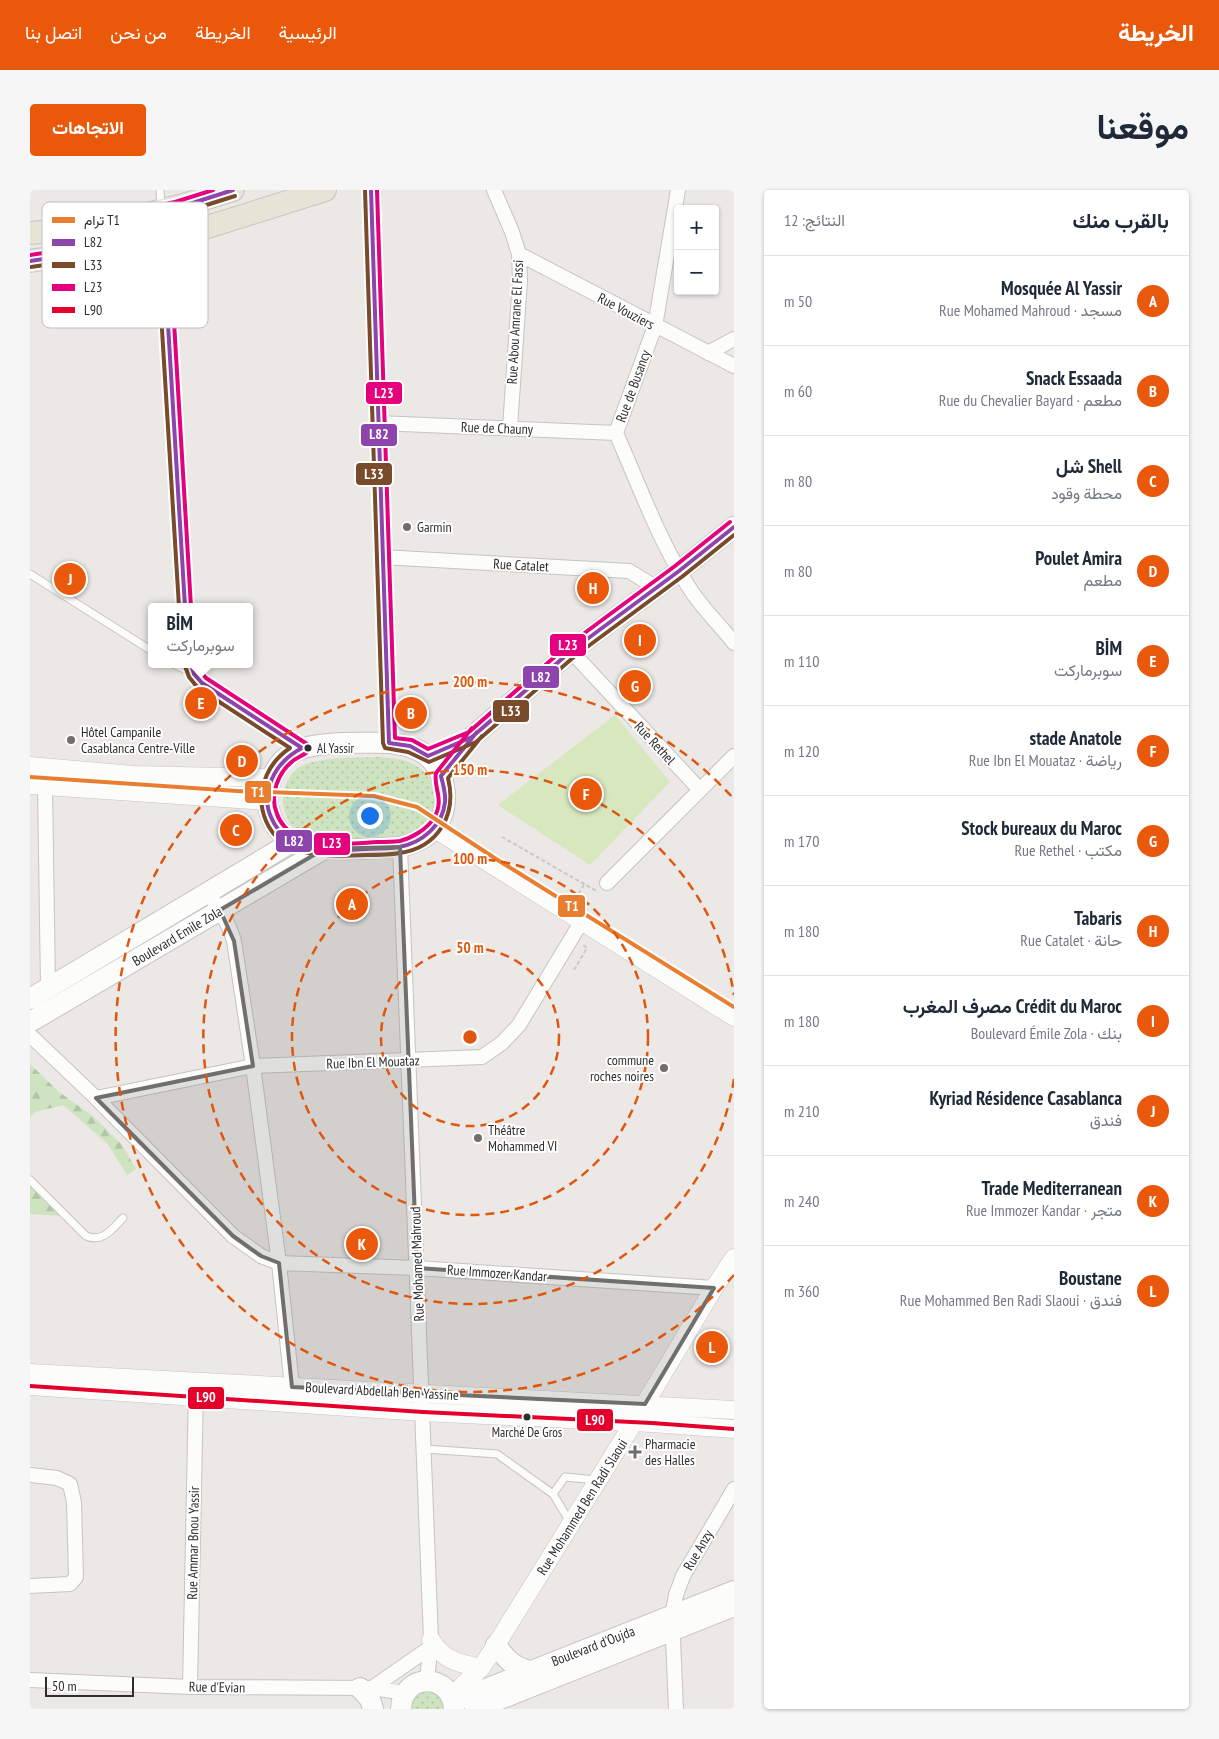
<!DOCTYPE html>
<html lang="ar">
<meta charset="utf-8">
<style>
body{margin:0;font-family:"PT Sans Narrow",Vazirmatn,sans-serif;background:#f6f6f7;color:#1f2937;direction:rtl}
.controls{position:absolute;right:15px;top:15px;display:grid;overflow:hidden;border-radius:5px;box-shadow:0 1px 4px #0004}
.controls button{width:45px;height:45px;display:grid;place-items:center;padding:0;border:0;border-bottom:1px solid #e0e1e3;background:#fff;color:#1f2937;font:25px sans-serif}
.scale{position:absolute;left:15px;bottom:12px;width:89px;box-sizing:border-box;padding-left:5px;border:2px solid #2e2e2e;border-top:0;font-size:14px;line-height:18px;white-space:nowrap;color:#2e2e2e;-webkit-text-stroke:4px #fff;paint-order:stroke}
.you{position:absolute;left:339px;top:625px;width:18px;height:18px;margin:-12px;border:4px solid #fff;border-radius:50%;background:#1a73e8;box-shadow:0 0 0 8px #1a73e833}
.badge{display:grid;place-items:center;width:32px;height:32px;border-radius:50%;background:#ea580c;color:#fff;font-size:16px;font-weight:700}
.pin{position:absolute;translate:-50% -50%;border:2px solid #fff;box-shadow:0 1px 5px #0006}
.popup{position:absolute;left:118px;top:413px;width:105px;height:65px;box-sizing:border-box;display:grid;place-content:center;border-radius:5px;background:#fff;filter:drop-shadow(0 1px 4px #0005);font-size:16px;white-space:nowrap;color:#747a83}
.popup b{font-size:19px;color:#1f2937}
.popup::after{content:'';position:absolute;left:50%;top:100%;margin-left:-10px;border:10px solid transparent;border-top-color:#fff}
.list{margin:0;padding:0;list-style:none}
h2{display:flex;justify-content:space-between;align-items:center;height:65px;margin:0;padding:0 20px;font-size:21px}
h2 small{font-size:16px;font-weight:400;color:#747a83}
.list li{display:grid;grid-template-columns:32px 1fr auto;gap:15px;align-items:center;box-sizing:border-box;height:90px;padding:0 20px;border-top:1px solid #e0e1e3}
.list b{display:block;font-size:19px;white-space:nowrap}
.list p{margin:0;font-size:16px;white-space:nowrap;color:#747a83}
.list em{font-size:16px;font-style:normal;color:#747a83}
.map{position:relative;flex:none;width:704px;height:1519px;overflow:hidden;direction:ltr;border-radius:5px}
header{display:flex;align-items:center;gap:30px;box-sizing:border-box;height:70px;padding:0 25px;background:#ea580c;color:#fff}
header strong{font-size:24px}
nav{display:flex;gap:28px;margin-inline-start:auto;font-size:18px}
.intro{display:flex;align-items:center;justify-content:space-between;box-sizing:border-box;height:120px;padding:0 30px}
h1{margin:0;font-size:35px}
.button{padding:12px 22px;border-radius:5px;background:#ea580c;color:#fff;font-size:18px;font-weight:700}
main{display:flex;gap:30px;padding:0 30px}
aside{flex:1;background:#fff;border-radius:5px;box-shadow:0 1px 4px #0004}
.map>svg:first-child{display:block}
.grass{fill:url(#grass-dots)}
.forest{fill:url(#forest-firs)}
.pitch{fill:#d7e7be}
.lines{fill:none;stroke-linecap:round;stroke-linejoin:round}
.service-casing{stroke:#c6c4c4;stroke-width:9}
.minor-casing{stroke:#c6c4c4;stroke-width:16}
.tertiary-casing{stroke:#c6c4c4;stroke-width:19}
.secondary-casing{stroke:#c6c4c4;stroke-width:22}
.primary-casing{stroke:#c6c5c4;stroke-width:24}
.path{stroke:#c9c9c8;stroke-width:2;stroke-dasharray:4 2.5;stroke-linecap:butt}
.service{stroke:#fcfcfb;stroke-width:7}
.minor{stroke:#fcfcfb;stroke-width:14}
.tertiary{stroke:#fcfcfb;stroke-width:18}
.secondary{stroke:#fcfcfb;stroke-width:20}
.primary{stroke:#e7e3d7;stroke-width:22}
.bus-1-casing{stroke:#fff;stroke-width:8}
.bus-2-casing{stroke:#fff;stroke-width:8}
.bus-3-casing{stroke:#fff;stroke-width:8}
.bus-4-casing{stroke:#fff;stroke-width:8}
.bus-1{stroke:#8e44ad;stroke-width:4}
.bus-2{stroke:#7a4b2a;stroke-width:4}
.bus-3{stroke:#e5007d;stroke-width:4}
.bus-4{stroke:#e4002b;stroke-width:4}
.tram-1-casing{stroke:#fff;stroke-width:8}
.tram-1{stroke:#e97e30;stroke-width:4}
.marked{fill:#706f6e;fill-opacity:0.2;stroke:#706f6e;stroke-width:4;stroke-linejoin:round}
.ring{fill:none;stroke:#df570e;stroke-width:2.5;stroke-dasharray:9 6}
.poi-dot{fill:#706f6e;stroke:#fff;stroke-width:2}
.bus-dot{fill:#2e2e2e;stroke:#fff;stroke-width:2}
.labels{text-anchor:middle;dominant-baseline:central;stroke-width:4;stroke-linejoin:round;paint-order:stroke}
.bus-label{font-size:13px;fill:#2e2e2e;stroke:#fff;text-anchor:start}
.street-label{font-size:14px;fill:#2e2e2e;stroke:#fff}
.poi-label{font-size:14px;fill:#2e2e2e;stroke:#fff;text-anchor:start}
.key{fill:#fff;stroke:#c0c0c0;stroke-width:1}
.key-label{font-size:14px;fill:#2e2e2e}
.centre{fill:#df570e;stroke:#fff;stroke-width:2.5}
.ring-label{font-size:15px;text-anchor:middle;font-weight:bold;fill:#df570e;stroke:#fff;stroke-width:4;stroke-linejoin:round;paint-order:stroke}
.line-badge{stroke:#fff;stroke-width:2}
.badge-label{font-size:14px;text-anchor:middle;font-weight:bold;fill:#fff}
</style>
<header>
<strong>الخريطة</strong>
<nav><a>الرئيسية</a><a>الخريطة</a><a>من نحن</a><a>اتصل بنا</a></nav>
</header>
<div class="intro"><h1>موقعنا</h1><a class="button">الاتجاهات</a></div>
<main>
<aside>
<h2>بالقرب منك<small>النتائج: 12</small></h2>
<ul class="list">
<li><span class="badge">A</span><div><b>Mosquée Al Yassir</b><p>مسجد · Rue Mohamed Mahroud</p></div><em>50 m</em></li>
<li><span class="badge">B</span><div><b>Snack Essaada</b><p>مطعم · Rue du Chevalier Bayard</p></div><em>60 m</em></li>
<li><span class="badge">C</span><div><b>Shell شل</b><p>محطة وقود</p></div><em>80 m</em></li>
<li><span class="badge">D</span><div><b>Poulet Amira</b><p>مطعم</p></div><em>80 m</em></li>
<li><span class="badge">E</span><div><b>BİM</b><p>سوبرماركت</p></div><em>110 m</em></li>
<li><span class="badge">F</span><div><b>stade Anatole</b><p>رياضة · Rue Ibn El Mouataz</p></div><em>120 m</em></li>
<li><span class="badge">G</span><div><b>Stock bureaux du Maroc</b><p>مكتب · Rue Rethel</p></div><em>170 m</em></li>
<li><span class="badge">H</span><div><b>Tabaris</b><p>حانة · Rue Catalet</p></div><em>180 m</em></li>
<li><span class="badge">I</span><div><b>Crédit du Maroc مصرف المغرب</b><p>بنك · Boulevard Émile Zola</p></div><em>180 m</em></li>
<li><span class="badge">J</span><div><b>Kyriad Résidence Casablanca</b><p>فندق</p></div><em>210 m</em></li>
<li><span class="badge">K</span><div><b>Trade Mediterranean</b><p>متجر · Rue Immozer Kandar</p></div><em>240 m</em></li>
<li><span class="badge">L</span><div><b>Boustane</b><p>فندق · Rue Mohammed Ben Radi Slaoui</p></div><em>360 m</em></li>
</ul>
</aside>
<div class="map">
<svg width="704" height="1519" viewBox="0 0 704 1519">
<defs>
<pattern id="grass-dots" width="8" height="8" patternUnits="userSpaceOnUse" patternTransform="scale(1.25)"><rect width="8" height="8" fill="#cee4c0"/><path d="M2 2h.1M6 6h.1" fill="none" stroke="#b1c4a5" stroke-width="1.8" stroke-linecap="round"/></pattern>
<pattern id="forest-firs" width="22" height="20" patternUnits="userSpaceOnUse" patternTransform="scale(1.25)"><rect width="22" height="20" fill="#cee4c0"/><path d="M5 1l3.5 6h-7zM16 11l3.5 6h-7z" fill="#b1c4a5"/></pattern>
</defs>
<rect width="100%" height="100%" fill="#ebe8e5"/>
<path class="grass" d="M346,567C358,568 372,568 383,574C411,588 413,626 385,642C361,656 327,651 299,649C293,649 283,650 277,647C269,644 261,637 258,629C253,620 252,611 254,600C256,593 262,582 268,578C284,567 326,568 346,567Z
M409,1500L414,1516L413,1519H380L383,1501Z"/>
<path class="forest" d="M0,874L29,902L64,927L92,955L106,979L97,985L77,953L33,915L5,922L0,928Z
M0,996L34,1026L0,1024Z"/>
<path class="pitch" d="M585,525L640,592L560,675L468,615Z"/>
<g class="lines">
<g class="service-casing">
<path id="service" d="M130,0L131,19
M0,384L122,461
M143,474L163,483
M0,990L56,1046C73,1053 82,1039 93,1028
M395,1259L467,1264L523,1304
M540,1332L523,1304L535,1287L566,1290"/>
</g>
<g class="minor-casing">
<path id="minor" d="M341,0L352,367L359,553
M464,0L482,42L489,64L490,90L480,238
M648,0L625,136L586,243C609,295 629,351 660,399C672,418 690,435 704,453
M131,22L155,417
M489,64L704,176
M678,163L704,149
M347,233L586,243
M352,367L599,381L625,397
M541,461L670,600
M161,474L164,484L172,493L272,558
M15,596L18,798
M370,657L401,1450L397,1491
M577,693L704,566
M178,703C189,718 199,733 204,751L223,876L249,1073L263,1206
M0,845L66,908L203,1046L231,1066L249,1073L387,1078L684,1098
M66,908L223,876L452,867L472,853L489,835L552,731
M0,1285L27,1288L40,1294L44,1312L46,1387L40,1394L0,1396
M0,1490L160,1497L342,1498L375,1503
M160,1497L166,1198
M342,1498L401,1457
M646,1519L642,1425L646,1405L653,1386L704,1299"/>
</g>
<g class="tertiary-casing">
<path id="tertiary" d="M0,576L103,585L242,588
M0,595L238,611
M405,639L704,827
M0,1183L704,1220
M0,1196L393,1222L622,1233L704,1239
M401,1450C414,1471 428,1473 451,1478
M421,1507L451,1478L466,1455L604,1232L684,1098L704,1068"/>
</g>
<g class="secondary-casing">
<path id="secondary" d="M359,553C372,554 385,557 396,565C417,581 422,619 404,639C396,649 382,654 370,657C340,658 291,664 264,652C250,646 241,631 238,616C236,605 239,593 244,583C248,575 254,568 262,563C284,550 332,553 359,553Z
M411,586L442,547L541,461L649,381L704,337
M0,809L262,652
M0,832L294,659
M466,1455C476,1469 483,1477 500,1481
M330,1498L340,1509L343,1519
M423,1512L704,1401
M371,1519C372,1482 422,1482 424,1519
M445,1519L704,1416"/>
</g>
<g class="primary-casing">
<path id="primary" d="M0,43C70,38 137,21 203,0
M0,71L133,51L295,0"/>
</g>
<path class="path" d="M472,647L568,702
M545,709L554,695
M544,780L557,758L552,754"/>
<use href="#service" class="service"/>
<use href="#minor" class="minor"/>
<use href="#tertiary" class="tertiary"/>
<use href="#secondary" class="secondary"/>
<use href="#primary" class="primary"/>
<g class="bus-1-casing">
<path id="bus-1" d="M341,0L359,553L380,556L398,566L442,547L541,461L649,381L704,337
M79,32L147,18L203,0
M0,71L133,51L155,417
M161,474L164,484L172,493L272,558C255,567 244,579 239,597C236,607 237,618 241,627C256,664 303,661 335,659C346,658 358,659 369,657C392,653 413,635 415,612C416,603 413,595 411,586L447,542"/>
</g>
<g class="bus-2-casing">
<path id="bus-2" d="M335,0L353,553L355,558L378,562L399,572L446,552L545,466L653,386L704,345
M80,38L148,24L205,6
M1,77L127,58L149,417
M155,476L159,487L168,498L260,558C245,568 235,583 232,601C230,611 232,621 236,631C252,669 301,667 336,665C347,665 359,665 370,663C409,657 427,624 418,588L452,546"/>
</g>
<g class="bus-3-casing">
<path id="bus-3" d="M347,0L365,548L382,550L398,559L439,542L537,456L645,376L700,332
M78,26L145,12L183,0
M0,65L132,45L139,48L161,417
M168,474L170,481L176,488L277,554C278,558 279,559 277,562C274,565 268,567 264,570C248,582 239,605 247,624C250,633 258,642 267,646C291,657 321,654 347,652C354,652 362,652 370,651C382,648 397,639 404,628C415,609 403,598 406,583L442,538"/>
</g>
<g class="bus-4-casing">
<path id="bus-4" d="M0,1196L393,1222L622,1233L704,1239"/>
</g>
<use href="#bus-1" class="bus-1"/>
<use href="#bus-2" class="bus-2"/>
<use href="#bus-3" class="bus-3"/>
<use href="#bus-4" class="bus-4"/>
<g class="tram-1-casing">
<path id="tram-1" d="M0,587L207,601L344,606L387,617L466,669L704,817"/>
</g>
<use href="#tram-1" class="tram-1"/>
</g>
<path class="marked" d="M370,657L387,1078L684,1098L615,1214L262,1197L249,1073L231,1066L203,1046L66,908L223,876L204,751L190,720L294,659Z"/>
<g class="ring">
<circle cx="440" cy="847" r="89"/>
<circle cx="440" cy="847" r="178"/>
<path d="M704 889A267 267 0 1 1 704 805"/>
<path d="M704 1085A355 355 0 1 1 704 609"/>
</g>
<g class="poi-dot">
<circle cx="377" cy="337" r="5"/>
<circle cx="41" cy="550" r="5"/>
<circle cx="634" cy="878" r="5"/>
<circle cx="448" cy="948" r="5"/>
<path d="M602.5 1254.5h5v5h5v5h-5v5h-5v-5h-5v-5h5z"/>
</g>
<g class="bus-dot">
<circle cx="278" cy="558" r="4.5"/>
<circle cx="497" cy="1227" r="4.5"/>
</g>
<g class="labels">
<g class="bus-label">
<text x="287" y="558">Al Yassir</text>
<text x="497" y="1242" text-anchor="middle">Marché De Gros</text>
</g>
<g class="street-label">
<text transform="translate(596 121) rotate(28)">Rue Vouziers</text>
<text transform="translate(485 132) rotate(-87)">Rue Abou Amrane El Fassi</text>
<text transform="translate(603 196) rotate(-70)">Rue de Busancy</text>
<text transform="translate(467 238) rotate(2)">Rue de Chauny</text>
<text transform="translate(491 375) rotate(3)">Rue Catalet</text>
<text transform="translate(625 553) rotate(47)">Rue Rethel</text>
<text transform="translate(147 746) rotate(-31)">Boulevard Emile Zola</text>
<text transform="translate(343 872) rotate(-2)">Rue Ibn El Mouataz</text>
<text transform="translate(387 1074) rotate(-92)">Rue Mohamed Mahroud</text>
<text transform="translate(467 1083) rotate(4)">Rue Immozer Kandar</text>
<text transform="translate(352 1201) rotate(3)">Boulevard Abdellah Ben Yassine</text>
<text transform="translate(552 1317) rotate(-58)">Rue Mohammed Ben Radi Slaoui</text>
<text transform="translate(163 1353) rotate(-89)">Rue Ammar Bnou Yassir</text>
<text transform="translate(668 1360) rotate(-60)">Rue Anzy</text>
<text transform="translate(563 1456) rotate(-21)">Boulevard d'Oujda</text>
<text transform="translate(187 1497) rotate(1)">Rue d'Evian</text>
</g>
<g class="poi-label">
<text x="387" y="337">Garmin</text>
<text x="51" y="542">Hôtel Campanile<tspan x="51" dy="16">Casablanca Centre-Ville</tspan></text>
<text x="624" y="870" text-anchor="end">commune<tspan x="624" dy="16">roches noires</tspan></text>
<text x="458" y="940">Théâtre<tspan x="458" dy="16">Mohammed VI</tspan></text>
<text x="615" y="1254">Pharmacie<tspan x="615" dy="16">des Halles</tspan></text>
</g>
</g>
<rect x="12" y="12" width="166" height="126" rx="8" class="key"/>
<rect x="22" y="27" width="23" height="6" fill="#e97e30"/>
<rect x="22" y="49" width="23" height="7" fill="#8e44ad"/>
<rect x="22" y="72" width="23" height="6" fill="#7a4b2a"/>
<rect x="22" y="94" width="23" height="7" fill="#e5007d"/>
<rect x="22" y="117" width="23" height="6" fill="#e4002b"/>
<g class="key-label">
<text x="54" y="35">ترام T1</text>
<text x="54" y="57">L82</text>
<text x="54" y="80">L33</text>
<text x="54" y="102">L23</text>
<text x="54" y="125">L90</text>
</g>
<circle cx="440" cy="847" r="8" class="centre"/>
<g class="ring-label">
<text x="440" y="497">200 m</text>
<text x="440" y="585">150 m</text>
<text x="440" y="674">100 m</text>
<text x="440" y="763">50 m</text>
</g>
<g class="line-badge">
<rect x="335" y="191" width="38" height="24" rx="5" fill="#e5007d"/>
<rect x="330" y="233" width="38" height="24" rx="5" fill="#8e44ad"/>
<rect x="325" y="272" width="38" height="24" rx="5" fill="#7a4b2a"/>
<rect x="519" y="443" width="38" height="24" rx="5" fill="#e5007d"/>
<rect x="492" y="475" width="38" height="24" rx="5" fill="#8e44ad"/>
<rect x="462" y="509" width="38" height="24" rx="5" fill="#7a4b2a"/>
<rect x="214" y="590" width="28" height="24" rx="5" fill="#e97e30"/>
<rect x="245" y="639" width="38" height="24" rx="5" fill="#8e44ad"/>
<rect x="283" y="642" width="38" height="24" rx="5" fill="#e5007d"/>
<rect x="527" y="704" width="29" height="24" rx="5" fill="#e97e30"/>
<rect x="157" y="1196" width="38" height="24" rx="5" fill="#e4002b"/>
<rect x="546" y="1218" width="38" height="24" rx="5" fill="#e4002b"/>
</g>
<g class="badge-label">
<text x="354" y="208">L23</text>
<text x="349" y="249">L82</text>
<text x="344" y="289">L33</text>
<text x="538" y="460">L23</text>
<text x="511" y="492">L82</text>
<text x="481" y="526">L33</text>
<text x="228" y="607">T1</text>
<text x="264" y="656">L82</text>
<text x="302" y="658">L23</text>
<text x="542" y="721">T1</text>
<text x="176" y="1212">L90</text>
<text x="565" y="1235">L90</text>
</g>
</svg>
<div class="controls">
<button>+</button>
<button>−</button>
</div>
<div class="scale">50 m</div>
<div class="you"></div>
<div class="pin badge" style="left:322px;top:714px">A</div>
<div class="pin badge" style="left:381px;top:523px">B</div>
<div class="pin badge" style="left:206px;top:640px">C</div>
<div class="pin badge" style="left:212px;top:571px">D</div>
<div class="pin badge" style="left:171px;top:513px">E</div>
<div class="popup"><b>BİM</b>سوبرماركت</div>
<div class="pin badge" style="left:556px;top:604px">F</div>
<div class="pin badge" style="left:605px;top:496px">G</div>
<div class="pin badge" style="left:563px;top:398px">H</div>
<div class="pin badge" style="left:610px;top:450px">I</div>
<div class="pin badge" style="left:40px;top:389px">J</div>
<div class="pin badge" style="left:332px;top:1054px">K</div>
<div class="pin badge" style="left:682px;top:1157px">L</div>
</div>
</main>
